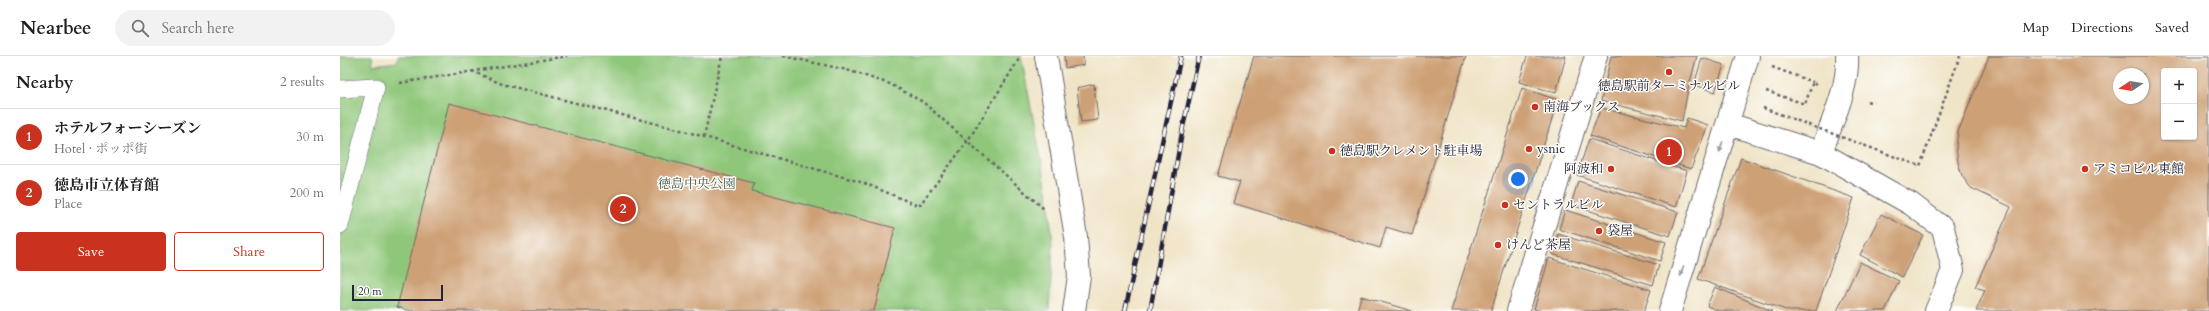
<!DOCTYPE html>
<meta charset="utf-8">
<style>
body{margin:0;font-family:Cardo,"Noto Serif JP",serif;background:#f2f2f2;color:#202124}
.controls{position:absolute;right:12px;top:12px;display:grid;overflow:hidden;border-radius:4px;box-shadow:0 1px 3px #0004}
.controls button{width:36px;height:36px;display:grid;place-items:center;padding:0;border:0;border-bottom:1px solid #e0e0e0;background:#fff;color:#202124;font:20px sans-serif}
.compass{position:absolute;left:1773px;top:12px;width:36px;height:36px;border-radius:50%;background:#fff;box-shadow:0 1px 3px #0004;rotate:258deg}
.scale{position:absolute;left:12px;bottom:10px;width:91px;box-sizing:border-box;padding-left:4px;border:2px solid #22223b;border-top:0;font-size:11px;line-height:14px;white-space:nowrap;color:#22223b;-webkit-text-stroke:3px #fdfcf7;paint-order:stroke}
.you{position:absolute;left:1178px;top:123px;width:14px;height:14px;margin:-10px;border:3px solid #fff;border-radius:50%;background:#1a73e8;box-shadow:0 0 0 6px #1a73e833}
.badge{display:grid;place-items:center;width:26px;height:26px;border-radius:50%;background:#c8321e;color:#fff;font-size:13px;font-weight:700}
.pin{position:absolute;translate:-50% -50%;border:2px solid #fff;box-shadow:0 1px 4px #0006}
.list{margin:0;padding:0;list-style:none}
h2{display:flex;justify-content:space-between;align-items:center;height:52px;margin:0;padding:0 16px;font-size:17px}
h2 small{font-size:13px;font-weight:400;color:#757577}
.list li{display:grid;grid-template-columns:26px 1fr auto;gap:12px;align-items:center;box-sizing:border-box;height:56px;padding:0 16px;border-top:1px solid #e0e0e0}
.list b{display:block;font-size:15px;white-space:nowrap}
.list p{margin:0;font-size:13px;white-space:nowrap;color:#757577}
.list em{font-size:13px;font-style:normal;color:#757577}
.actions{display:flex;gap:8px;padding:12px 16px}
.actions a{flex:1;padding:9px 0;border:1px solid #c8321e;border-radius:4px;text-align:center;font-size:14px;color:#c8321e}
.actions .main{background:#c8321e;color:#fff}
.icon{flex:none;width:22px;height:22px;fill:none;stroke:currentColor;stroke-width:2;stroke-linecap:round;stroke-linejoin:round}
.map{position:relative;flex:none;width:1869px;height:255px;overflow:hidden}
header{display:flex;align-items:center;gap:24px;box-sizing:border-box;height:56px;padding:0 20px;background:#fff;border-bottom:1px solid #e0e0e0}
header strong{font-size:19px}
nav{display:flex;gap:22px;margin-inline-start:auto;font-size:14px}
.search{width:280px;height:36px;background:#f2f2f2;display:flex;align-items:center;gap:10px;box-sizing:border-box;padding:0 14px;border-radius:22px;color:#757577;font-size:15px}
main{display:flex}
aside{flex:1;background:#fff}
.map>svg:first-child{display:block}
.green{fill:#8fc77a;stroke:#58745a}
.building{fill:#cea076;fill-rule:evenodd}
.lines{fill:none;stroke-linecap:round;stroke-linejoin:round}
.lane-casing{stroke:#6a666c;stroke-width:18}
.street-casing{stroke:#6a666c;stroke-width:24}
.secondary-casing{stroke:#6a666c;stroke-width:24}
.path{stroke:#6a666c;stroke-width:2.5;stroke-dasharray:3 3;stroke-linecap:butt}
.lane{stroke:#fff;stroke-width:17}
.street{stroke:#fff;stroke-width:22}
.secondary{stroke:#fff;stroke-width:22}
.rail-casing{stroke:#22223b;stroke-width:4.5}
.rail{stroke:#fdfcf7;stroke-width:3;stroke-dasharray:9;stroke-linecap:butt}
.path-bridge{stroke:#6a666c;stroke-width:2.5;stroke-dasharray:3 3;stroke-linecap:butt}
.oneway{fill:#9c9ca7}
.poi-dot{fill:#c8321e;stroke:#fdfcf7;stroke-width:1.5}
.labels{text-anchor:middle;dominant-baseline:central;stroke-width:3;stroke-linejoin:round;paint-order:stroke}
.poi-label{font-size:13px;fill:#22223b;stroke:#fdfcf7;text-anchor:start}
.park-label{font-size:13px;fill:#485c51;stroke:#fdfcf7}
</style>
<header>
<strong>Nearbee</strong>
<div class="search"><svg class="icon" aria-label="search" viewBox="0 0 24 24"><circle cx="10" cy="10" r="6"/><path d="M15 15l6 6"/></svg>Search here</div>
<nav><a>Map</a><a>Directions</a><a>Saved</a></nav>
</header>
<main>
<aside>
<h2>Nearby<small>2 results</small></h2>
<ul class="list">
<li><span class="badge">1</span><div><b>ホテルフォーシーズン</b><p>Hotel · ポッポ街</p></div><em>30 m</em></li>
<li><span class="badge">2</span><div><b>徳島市立体育館</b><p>Place</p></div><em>200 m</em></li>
</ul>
<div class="actions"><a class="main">Save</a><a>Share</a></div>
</aside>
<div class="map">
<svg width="1869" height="255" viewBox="0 0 1869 255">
<rect width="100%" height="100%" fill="#fdfcf7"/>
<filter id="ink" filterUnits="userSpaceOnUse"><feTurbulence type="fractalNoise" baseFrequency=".025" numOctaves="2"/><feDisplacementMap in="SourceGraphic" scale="8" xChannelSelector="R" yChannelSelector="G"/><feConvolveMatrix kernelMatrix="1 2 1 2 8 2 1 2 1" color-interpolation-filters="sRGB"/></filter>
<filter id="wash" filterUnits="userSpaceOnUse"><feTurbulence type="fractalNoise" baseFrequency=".012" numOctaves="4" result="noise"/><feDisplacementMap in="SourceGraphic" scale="16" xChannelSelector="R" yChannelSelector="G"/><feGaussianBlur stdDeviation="0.9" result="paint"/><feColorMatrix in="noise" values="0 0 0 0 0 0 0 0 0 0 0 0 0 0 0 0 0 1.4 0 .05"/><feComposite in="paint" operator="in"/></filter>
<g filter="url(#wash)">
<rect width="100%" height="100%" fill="#f0e4c7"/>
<path class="green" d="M0,0H32L33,9L57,6L58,0H681L708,139L713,190L709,255H0Z"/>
<g id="blocks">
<path class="building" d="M724,0H743L744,9L725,12Z
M914,0H1126L1072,179L1046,171L1040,192L893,147L900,126L878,120Z
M1187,0H1226L1216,37L1179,26Z
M1271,0H1357L1348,33L1342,65L1261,45Z
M1649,0H1869V255H1636L1645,234L1635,231L1671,151L1631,132L1622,120L1618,106L1616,91L1618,76ZM1824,15H1854V81H1824ZM1779,18H1803V42H1779Z
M1362,2L1384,9L1375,36L1354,29Z
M754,28L758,64L741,66L737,32Z
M1182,32L1218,44L1151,255H1111Z
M109,47L414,127L412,135L555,172L534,255H71L57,251Z
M1261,52L1344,72L1347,62L1368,69L1351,113L1250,80Z
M1249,83L1347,115L1336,151L1237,119Z
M1401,102L1514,142L1476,255H1449L1358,223Z
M1238,125L1338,156L1330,180L1231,149Z
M1225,154L1326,186L1320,205L1219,173Z
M1541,158L1583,179L1562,221L1520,199Z
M1218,178L1319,209L1313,229L1212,198Z
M1209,202L1311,234L1304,255H1200L1194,253Z
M1520,206L1559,225L1545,255H1497Z
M1375,231L1432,255H1379L1367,250Z
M1021,240L1072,255H1017Z"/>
</g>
</g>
<g filter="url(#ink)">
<use href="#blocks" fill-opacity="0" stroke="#6a666c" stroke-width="1"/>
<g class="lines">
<g class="lane-casing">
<path id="lane" d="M0,33L36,31L0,169"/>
</g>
<g class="street-casing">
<path id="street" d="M706,0L736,181L739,220L734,255
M1388,68L1481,97
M1178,255L1256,0
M1330,255L1408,0"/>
</g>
<g class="secondary-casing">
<path id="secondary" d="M1507,0C1509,32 1491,67 1481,97L1571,148L1603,172L1613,214L1596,255"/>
</g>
<path class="path" d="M443,0L507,14L550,28L583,46L704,153
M1432,11L1473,26
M132,15L162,28L337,73L524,127L579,150L627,86L679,3
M60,27L227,0
M1426,35L1465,48L1473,26L1477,28
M1527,45L1533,47
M364,81L382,0"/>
<use href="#lane" class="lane"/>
<use href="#street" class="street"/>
<use href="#secondary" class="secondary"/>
<g class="rail-casing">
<path id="rail" d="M785,255L841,0
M810,255L843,71L859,0"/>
</g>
<use href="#rail" class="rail"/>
<path class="path-bridge" d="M1423,52L1580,110L1620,0"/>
</g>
<defs><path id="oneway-solid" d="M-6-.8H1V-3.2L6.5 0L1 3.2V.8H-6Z"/></defs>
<g class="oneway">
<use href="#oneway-solid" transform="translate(1381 91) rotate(107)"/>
<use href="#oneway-solid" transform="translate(1342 215) rotate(107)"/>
</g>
</g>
<g class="poi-dot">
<circle cx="1329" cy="16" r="4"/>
<circle cx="1195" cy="51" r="4"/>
<circle cx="1189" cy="93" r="4"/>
<circle cx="992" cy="95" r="4"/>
<circle cx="1271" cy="113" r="4"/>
<circle cx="1745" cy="113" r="4"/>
<circle cx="1165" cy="149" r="4"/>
<circle cx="1259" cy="175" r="4"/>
<circle cx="1158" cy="189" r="4"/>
</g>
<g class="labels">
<g class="poi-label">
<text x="1329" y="30" text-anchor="middle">徳島駅前ターミナルビル</text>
<text x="1203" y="51">南海ブックス</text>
<text x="1197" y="93">ysnic</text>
<text x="1000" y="95">徳島駅クレメント駐車場</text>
<text x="1263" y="113" text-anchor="end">阿波和</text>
<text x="1753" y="113">アミコビル東館</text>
<text x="1173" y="149">セントラルビル</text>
<text x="1267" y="175">袋屋</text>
<text x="1166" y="189">けんど茶屋</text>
</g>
<g class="park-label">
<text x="357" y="128">徳島中央公園</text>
</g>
</g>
</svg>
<div class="controls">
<button>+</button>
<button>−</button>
</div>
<svg class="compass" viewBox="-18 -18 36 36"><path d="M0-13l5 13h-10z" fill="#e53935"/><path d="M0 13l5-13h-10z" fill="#757577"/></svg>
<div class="scale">20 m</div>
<div class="you"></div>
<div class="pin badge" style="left:1329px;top:96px">1</div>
<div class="pin badge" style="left:283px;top:153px">2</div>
</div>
</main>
